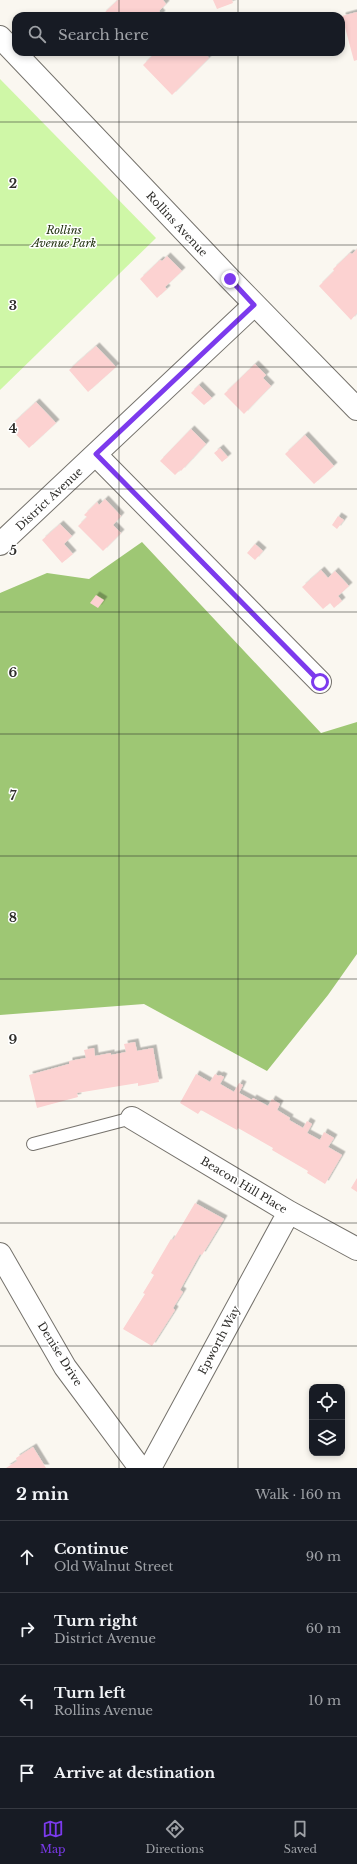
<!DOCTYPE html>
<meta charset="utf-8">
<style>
body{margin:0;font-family:"Libre Baskerville",serif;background:#20242c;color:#f1f3f6}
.controls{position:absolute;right:12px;bottom:12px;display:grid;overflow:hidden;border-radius:8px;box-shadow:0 2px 6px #0003}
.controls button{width:36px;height:36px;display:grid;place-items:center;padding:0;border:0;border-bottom:1px solid #363941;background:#171b24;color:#f1f3f6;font:20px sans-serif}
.stop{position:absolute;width:12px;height:12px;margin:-9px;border:3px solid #7c3aed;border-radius:50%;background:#fff}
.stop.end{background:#7c3aed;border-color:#fff;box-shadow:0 1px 4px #0008}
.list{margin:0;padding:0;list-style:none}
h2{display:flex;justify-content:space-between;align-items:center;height:52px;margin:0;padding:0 16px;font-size:17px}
h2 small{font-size:13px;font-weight:400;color:#9ea1a6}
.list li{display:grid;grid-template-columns:26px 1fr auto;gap:12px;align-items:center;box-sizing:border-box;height:72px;padding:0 16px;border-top:1px solid #363941}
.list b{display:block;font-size:15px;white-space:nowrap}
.list p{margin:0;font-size:13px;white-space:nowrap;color:#9ea1a6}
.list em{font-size:13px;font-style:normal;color:#9ea1a6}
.icon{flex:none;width:22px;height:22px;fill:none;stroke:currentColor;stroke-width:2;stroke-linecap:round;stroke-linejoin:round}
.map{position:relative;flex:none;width:357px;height:1468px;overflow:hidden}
.search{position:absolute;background:#171b24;box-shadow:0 2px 6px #0003;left:12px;right:12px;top:12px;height:44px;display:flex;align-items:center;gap:10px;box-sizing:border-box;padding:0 14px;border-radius:12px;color:#9ea1a6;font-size:15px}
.sheet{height:340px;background:#171b24}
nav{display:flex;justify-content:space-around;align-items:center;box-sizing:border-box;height:56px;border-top:1px solid #363941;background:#171b24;font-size:11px;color:#9ea1a6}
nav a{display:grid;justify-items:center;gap:2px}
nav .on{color:#7c3aed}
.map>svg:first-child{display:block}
.green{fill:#cff7a7}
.forest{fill:#9ec774}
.building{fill:#fcd2d1;filter:url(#shadow)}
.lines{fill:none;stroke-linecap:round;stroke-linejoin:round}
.lane-casing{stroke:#75726c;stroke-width:14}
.street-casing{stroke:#75726c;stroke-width:24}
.secondary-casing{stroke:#75726c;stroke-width:24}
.lane{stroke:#fff;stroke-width:12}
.street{stroke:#fff;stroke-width:22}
.secondary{stroke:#fff;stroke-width:22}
.route{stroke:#7c3aed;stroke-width:5}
.grid{fill:none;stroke:#2e2d2a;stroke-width:1;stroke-opacity:0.55}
.labels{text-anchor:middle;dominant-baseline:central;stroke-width:3;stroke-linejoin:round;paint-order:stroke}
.street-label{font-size:11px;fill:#2e2d2a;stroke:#fff}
.park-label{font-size:11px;font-style:italic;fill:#20300d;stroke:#fff}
.grid-label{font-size:13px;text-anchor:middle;font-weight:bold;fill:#2e2d2a;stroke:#fff;stroke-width:3;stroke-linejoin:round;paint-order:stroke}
</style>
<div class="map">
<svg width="357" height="1468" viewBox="0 0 357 1468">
<defs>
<filter id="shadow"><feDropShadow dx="3.5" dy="-3.5" stdDeviation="0" flood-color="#0004"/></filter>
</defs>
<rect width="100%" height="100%" fill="#faf7f0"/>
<path class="green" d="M0,79L156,238L0,390Z"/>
<path class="forest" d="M142,542L321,733L357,722V954L328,995L267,1071L144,1004L0,1015V593L47,573L89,579Z"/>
<path class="building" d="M118,0H163L166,4L159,11L162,14L160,16H105L103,14Z
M213,0H232L233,3L217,9Z
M357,12V60L354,61L342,16Z
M156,52H210L207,55L209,58L172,95L143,65Z
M357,249V313L351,320L319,286L334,271L333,269L350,253L352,254Z
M167,256L182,271L165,287L167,289L157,298L140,279L160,260L162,261Z
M96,346L116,367L88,392L69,370Z
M255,364L266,375L263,378L271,386L244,414L224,394Z
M199,385L212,398L204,405L191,393Z
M36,402L56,423L29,448L9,427Z
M191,429L206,444L181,471L180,470L175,475L160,461Z
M305,435L334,466L314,484L285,454Z
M220,448L228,457L222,462L214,453Z
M105,499L121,516L113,525L121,533L103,551L78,526L87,517L84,515L97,502L99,505Z
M338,516L344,520L337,529L332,525Z
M60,524L72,536L64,544L73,554L62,563L42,540Z
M255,544L263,551L255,560L247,553Z
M321,570L328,578L335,571L349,586L338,596L342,601L334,608L330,603L323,609L302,587Z
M96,595L104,600L98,608L90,603Z
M135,1042L137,1051L153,1048L159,1082L138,1086V1083L77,1093L78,1097L37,1108L29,1075L69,1064V1061L86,1058L84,1050L94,1048L95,1056L111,1053V1055L126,1052L124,1044Z
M196,1074L210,1082L215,1074L219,1076L220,1075L224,1077L220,1084L234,1092L239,1083L243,1085L239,1093L252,1100L253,1098L268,1106L272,1099L280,1104L277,1110L290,1118L289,1120L303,1128L307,1121L312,1124L307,1133L320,1140L324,1132L334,1138L328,1147L342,1155L325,1184L307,1173L308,1171L272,1150L273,1148L238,1128L237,1130L201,1110L198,1114L180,1103Z
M357,1178V1192L351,1188Z
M195,1203L224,1219L202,1255L200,1254L180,1290L183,1292L173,1308L175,1310L152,1346L123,1329L145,1294L143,1293L154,1275L151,1273L171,1239L173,1240Z
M33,1447L46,1468H6L17,1461L16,1458Z"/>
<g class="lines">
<g class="lane-casing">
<path id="lane" d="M33,1144L132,1118"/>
</g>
<g class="street-casing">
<path id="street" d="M96,455L320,682
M0,544L254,305
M132,1118L289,1212L357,1249
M0,1254L65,1367L140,1468
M150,1468L289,1212"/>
</g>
<g class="secondary-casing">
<path id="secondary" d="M0,37L230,279L357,409"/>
</g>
<use href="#lane" class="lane"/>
<use href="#street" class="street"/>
<use href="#secondary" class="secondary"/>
</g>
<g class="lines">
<path class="route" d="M230,279L254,305L96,454L320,682"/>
</g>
<path class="grid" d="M119,0V16M238,0V16M119,52V1468M238,52V1468M0,122H357M0,245H357M0,367H357M0,489H357M0,612H357M0,734H357M0,856H357M0,979H357M0,1101H357M0,1223H357M0,1346H357"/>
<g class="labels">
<g class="street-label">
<text transform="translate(177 224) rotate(47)">Rollins Avenue</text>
<text transform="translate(49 499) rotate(-43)">District Avenue</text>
<text transform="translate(244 1185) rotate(31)">Beacon Hill Place</text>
<text transform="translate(219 1340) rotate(-62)">Epworth Way</text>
<text transform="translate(60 1354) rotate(58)">Denise Drive</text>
</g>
<g class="park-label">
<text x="64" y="230">Rollins<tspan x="64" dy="13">Avenue Park</tspan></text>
</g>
</g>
<g class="grid-label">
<text x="13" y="188">2</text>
<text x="13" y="310">3</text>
<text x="13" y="433">4</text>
<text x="13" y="555">5</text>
<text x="13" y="677">6</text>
<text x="13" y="800">7</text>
<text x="13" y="922">8</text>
<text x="13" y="1044">9</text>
</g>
</svg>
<div class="controls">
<button><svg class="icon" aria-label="locate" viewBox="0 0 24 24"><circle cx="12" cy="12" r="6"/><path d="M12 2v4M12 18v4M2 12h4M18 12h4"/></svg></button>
<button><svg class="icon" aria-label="layers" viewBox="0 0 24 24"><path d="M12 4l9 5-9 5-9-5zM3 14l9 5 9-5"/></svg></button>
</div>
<div class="stop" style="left:320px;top:682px"></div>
<div class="stop end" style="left:230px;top:279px"></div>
<div class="search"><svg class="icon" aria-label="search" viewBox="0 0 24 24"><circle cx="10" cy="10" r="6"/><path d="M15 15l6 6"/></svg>Search here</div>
</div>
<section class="sheet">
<h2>2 min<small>Walk · 160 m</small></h2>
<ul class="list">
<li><svg class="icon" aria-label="ahead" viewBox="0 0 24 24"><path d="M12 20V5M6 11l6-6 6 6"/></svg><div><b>Continue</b><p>Old Walnut Street</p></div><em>90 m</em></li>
<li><svg class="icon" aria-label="right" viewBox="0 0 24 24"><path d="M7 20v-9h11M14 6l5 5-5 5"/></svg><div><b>Turn right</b><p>District Avenue</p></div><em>60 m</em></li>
<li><svg class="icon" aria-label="left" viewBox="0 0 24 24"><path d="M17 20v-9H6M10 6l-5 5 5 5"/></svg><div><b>Turn left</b><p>Rollins Avenue</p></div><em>10 m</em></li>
<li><svg class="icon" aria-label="arrive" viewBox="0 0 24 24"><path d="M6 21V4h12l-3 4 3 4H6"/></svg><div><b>Arrive at destination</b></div></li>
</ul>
</section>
<nav>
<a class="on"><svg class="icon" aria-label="map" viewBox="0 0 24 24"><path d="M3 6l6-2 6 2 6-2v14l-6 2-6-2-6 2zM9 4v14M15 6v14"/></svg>Map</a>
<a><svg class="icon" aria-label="directions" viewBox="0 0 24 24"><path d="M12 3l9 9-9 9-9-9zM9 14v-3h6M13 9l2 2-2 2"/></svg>Directions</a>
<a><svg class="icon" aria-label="saved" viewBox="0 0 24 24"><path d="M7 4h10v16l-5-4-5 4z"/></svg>Saved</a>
</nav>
